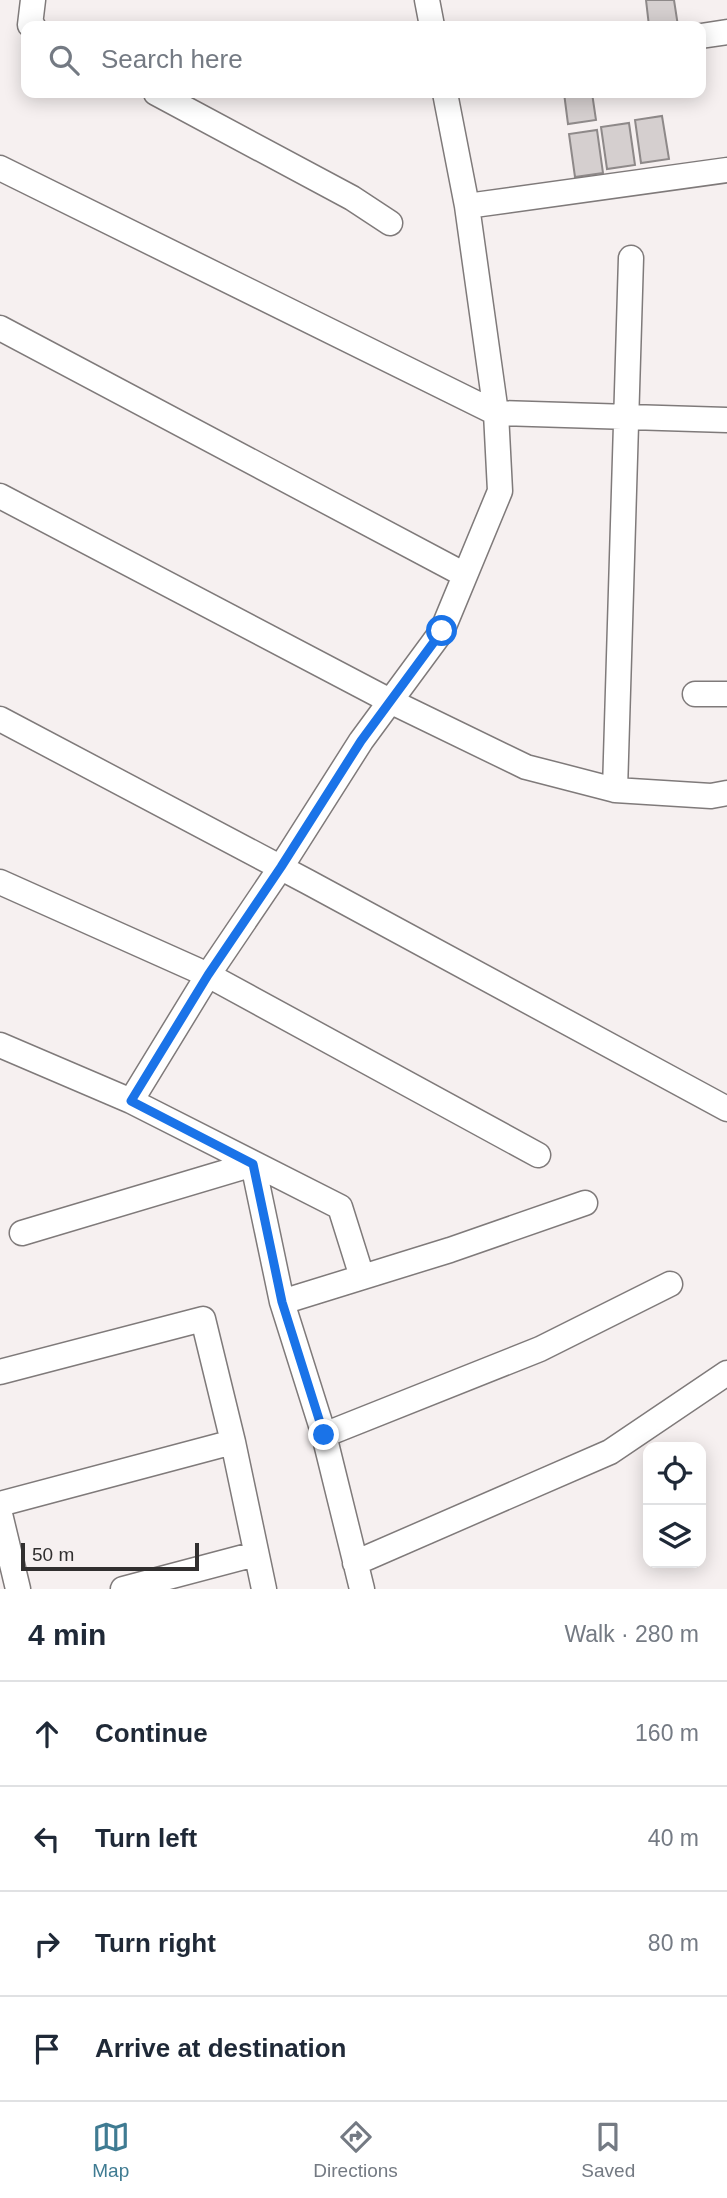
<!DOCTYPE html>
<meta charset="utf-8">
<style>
body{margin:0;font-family:Arial,sans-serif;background:#f6f6f7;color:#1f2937}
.controls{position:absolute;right:21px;bottom:21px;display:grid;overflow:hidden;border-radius:14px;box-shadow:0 4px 18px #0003}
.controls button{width:63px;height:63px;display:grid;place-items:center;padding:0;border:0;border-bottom:2px solid #e0e1e3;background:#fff;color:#1f2937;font:35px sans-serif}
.scale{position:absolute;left:21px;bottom:18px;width:178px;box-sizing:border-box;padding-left:7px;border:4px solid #312f2f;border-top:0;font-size:19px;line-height:24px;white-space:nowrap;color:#312f2f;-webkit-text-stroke:5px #f6f0f0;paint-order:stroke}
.stop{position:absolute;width:21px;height:21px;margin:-16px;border:5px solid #1a73e8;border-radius:50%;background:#fff}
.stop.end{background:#1a73e8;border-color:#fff;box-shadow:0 2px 7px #0008}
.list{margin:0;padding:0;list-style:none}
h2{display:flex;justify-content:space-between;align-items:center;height:91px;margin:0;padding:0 28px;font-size:30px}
h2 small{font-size:23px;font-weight:400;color:#747a83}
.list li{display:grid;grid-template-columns:46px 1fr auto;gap:21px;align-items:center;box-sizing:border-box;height:105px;padding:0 28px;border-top:2px solid #e0e1e3}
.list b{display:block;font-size:26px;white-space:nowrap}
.list em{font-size:23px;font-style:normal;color:#747a83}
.icon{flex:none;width:38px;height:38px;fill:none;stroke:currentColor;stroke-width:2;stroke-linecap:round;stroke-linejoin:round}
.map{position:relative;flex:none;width:727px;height:1589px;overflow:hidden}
.search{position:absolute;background:#fff;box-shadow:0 4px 18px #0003;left:21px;right:21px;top:21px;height:77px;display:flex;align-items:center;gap:18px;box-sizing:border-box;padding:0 24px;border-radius:14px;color:#747a83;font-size:26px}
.sheet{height:511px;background:#fff}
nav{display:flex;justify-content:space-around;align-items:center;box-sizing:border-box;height:98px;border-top:2px solid #e0e1e3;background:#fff;font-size:19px;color:#747a83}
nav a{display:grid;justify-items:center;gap:4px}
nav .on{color:#3f7b92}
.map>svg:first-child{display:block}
.building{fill:#d5cfcf;stroke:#8e8989;stroke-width:2}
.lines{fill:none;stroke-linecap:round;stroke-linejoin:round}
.minor-casing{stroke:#7f7a7a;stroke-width:27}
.minor{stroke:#fff;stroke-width:24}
.route{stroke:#1a73e8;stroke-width:9}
</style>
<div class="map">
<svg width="727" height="1589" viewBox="0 0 727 1589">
<rect width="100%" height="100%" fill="#f6f0f0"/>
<path class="building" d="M646,0H674L678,26H649Z
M564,93H592L596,120L568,124Z
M662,116L669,159L641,163L635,120Z
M629,123L635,165L607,169L601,127Z
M597,130L603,173L575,177L569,134Z"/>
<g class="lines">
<g class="minor-casing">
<path id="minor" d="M33,0L30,25L33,26
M427,0L432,26
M701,36L727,32
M156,93L352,198L390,223
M0,168L496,413L727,420
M467,206L727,170
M0,328L465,575
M0,496L390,701L526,767L615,790L711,796L727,793
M695,694H727
M0,719L308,882L727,1109
M615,790L631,258
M0,882L208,975L538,1155
M0,1045L131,1101L340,1207L362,1277
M131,1101L208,975L281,867L361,741L442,631L500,491L496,413L467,206L445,93
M22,1233L253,1164L282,1302L324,1435L362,1589
M282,1302L450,1250L585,1203
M0,1372L203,1319L233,1442L264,1589
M324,1435L540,1349L670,1284
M0,1504L233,1442
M0,1514L18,1589
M355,1563L610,1452L727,1373
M123,1589L255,1554"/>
</g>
<use href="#minor" class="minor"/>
</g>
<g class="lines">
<path class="route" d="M324,1435L282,1302L253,1164L131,1101L208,975L281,867L361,741L442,631"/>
</g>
</svg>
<div class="controls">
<button><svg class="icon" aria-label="locate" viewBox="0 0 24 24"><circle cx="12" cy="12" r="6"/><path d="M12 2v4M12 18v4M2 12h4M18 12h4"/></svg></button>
<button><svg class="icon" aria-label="layers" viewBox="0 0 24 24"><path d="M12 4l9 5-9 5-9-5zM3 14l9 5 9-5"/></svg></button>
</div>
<div class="scale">50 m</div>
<div class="stop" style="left:442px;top:631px"></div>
<div class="stop end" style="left:324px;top:1435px"></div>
<div class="search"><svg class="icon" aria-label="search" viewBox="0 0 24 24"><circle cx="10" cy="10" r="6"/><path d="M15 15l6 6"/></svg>Search here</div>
</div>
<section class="sheet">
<h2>4 min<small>Walk · 280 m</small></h2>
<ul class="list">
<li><svg class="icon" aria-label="ahead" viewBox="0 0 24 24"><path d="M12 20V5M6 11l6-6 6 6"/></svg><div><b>Continue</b></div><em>160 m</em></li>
<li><svg class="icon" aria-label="left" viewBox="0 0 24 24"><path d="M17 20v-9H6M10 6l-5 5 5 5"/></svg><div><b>Turn left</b></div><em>40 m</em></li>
<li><svg class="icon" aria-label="right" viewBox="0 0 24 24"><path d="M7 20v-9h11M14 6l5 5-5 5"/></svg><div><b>Turn right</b></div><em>80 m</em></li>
<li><svg class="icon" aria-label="arrive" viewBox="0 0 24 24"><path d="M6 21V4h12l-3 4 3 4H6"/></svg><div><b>Arrive at destination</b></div></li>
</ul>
</section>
<nav>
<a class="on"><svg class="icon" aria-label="map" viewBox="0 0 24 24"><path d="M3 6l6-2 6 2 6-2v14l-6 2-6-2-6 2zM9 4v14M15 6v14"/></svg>Map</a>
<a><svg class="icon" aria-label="directions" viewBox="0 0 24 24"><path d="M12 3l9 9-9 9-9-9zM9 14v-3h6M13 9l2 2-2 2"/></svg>Directions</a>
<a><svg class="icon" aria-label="saved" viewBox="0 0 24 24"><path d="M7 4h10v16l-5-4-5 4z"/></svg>Saved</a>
</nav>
